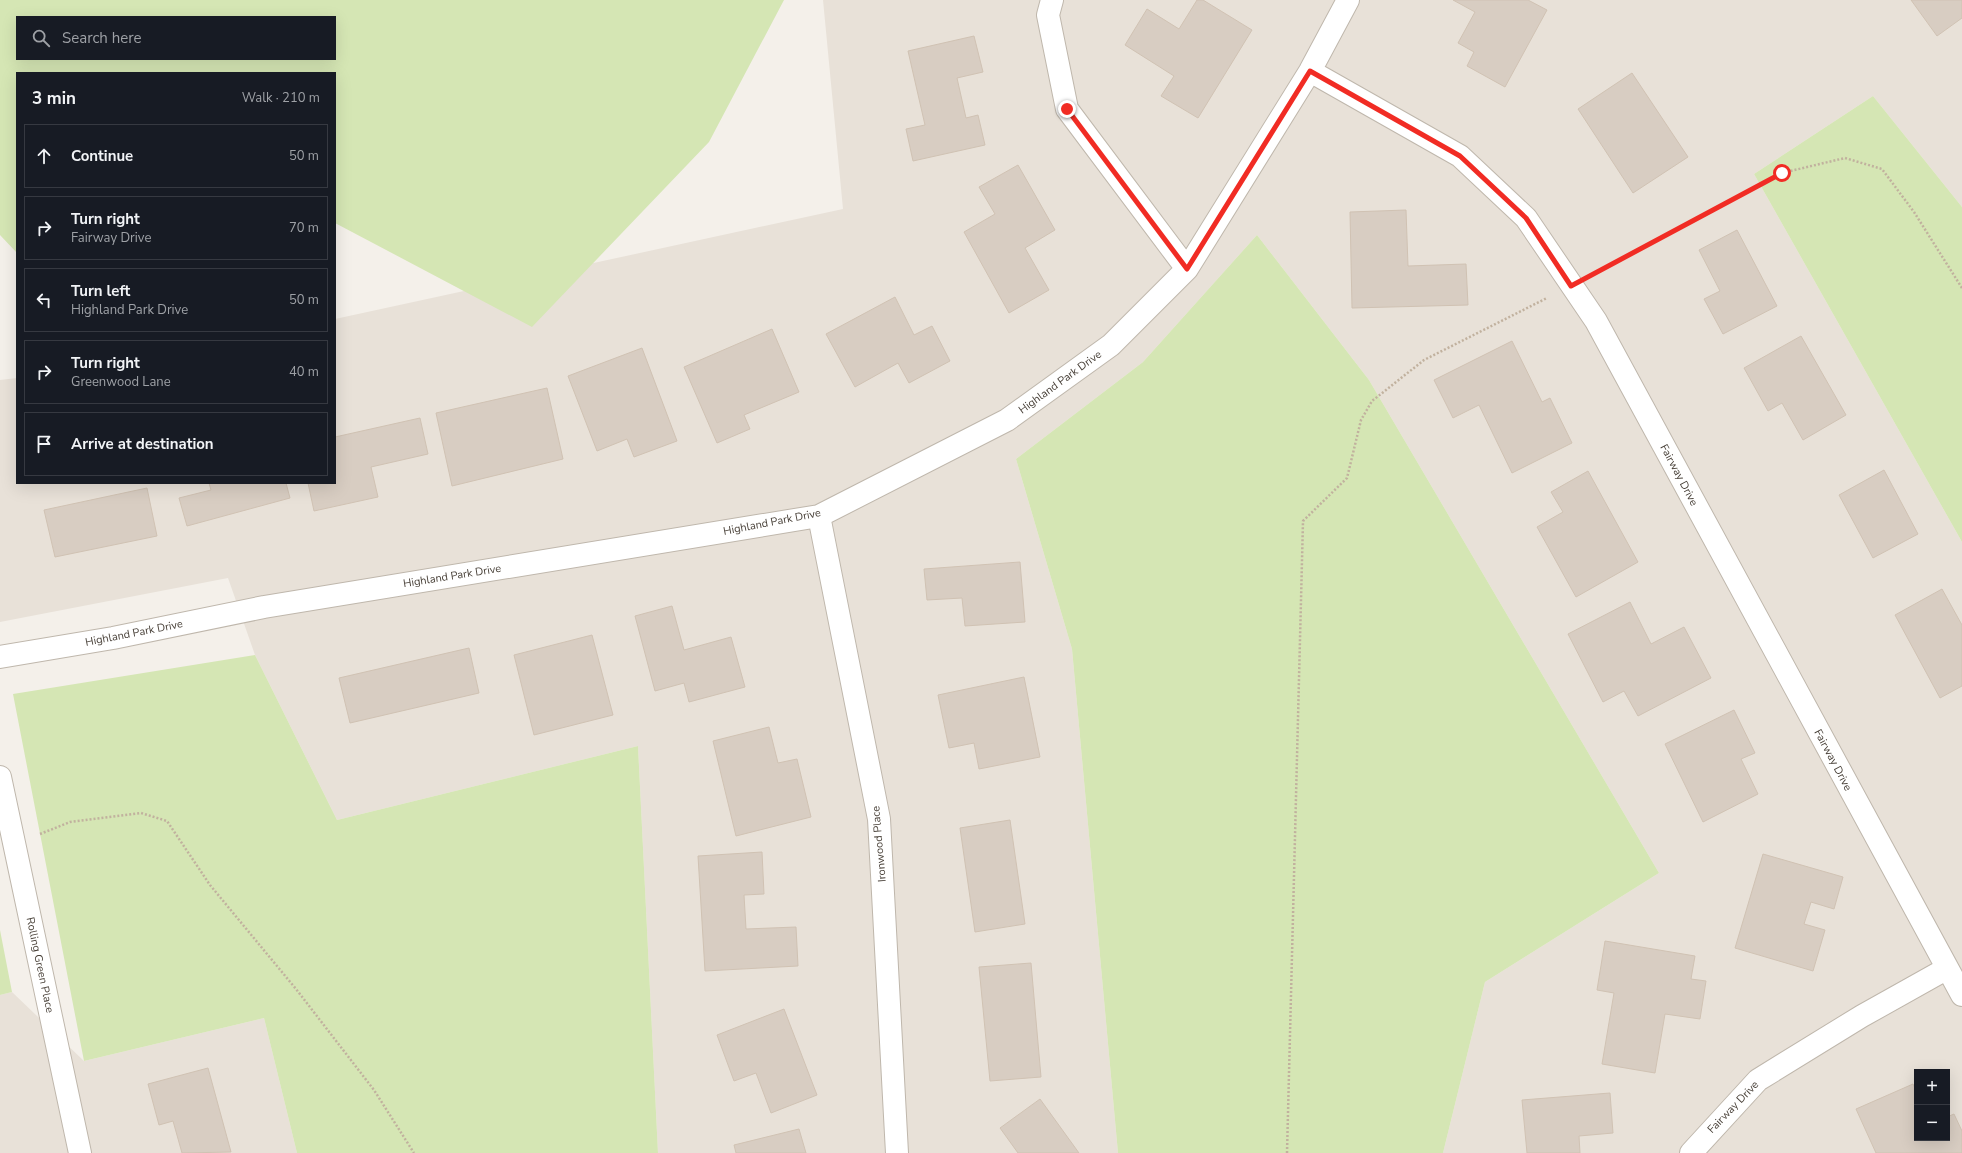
<!DOCTYPE html>
<meta charset="utf-8">
<style>
body{margin:0;font-family:"Nunito Sans",sans-serif;background:#242831;color:#f1f3f6}
.controls{position:absolute;right:12px;bottom:12px;display:grid;overflow:hidden;border-radius:0px;box-shadow:0 4px 16px #0002}
.controls button{width:36px;height:36px;display:grid;place-items:center;padding:0;border:0;border-bottom:1px solid #363941;background:#171b24;color:#f1f3f6;font:20px sans-serif}
.stop{position:absolute;width:12px;height:12px;margin:-9px;border:3px solid #f12c24;border-radius:50%;background:#fff}
.stop.end{background:#f12c24;border-color:#fff;box-shadow:0 1px 4px #0008}
.list{margin:0;padding:0;list-style:none}
h2{display:flex;justify-content:space-between;align-items:center;height:52px;margin:0;padding:0 16px;font-size:17px}
h2 small{font-size:13px;font-weight:400;color:#9ea1a6}
.list li{display:grid;grid-template-columns:26px 1fr auto;gap:12px;align-items:center;box-sizing:border-box;height:64px;margin:0 8px 8px;padding:0 8px;border:1px solid #363941;border-radius:0px}
.list b{display:block;font-size:15px;white-space:nowrap}
.list p{margin:0;font-size:13px;white-space:nowrap;color:#9ea1a6}
.list em{font-size:13px;font-style:normal;color:#9ea1a6}
.icon{flex:none;width:22px;height:22px;fill:none;stroke:currentColor;stroke-width:2;stroke-linecap:round;stroke-linejoin:round}
.map{position:relative;flex:none;width:1962px;height:1153px;overflow:hidden}
.search{position:absolute;background:#171b24;box-shadow:0 4px 16px #0002;left:16px;top:16px;width:320px;height:44px;display:flex;align-items:center;gap:10px;box-sizing:border-box;padding:0 14px;border-radius:0px;color:#9ea1a6;font-size:15px}
.panel{position:absolute;background:#171b24;box-shadow:0 4px 16px #0002;left:16px;top:72px;width:320px;height:412px;border-radius:0px}
.map>svg:first-child{display:block}
.residential{fill:#e8e1d8;fill-rule:evenodd}
.green{fill:#d5e6b4;fill-rule:evenodd}
.building{fill:#d8cdc2;stroke:#d0c2b3}
.lines{fill:none;stroke-linecap:round;stroke-linejoin:round}
.street-casing{stroke:#bfb7ac;stroke-width:24}
.path{stroke:#c1b19e;stroke-width:2.5;stroke-dasharray:2 2;stroke-linecap:butt}
.street{stroke:#fff;stroke-width:22}
.route{stroke:#f12c24;stroke-width:5}
.labels{text-anchor:middle;dominant-baseline:central;stroke-width:3;stroke-linejoin:round;paint-order:stroke}
.street-label{font-size:11px;fill:#484038;stroke:#fff}
</style>
<div class="map">
<svg width="1962" height="1153" viewBox="0 0 1962 1153">
<rect width="100%" height="100%" fill="#f4f0ea"/>
<path class="residential" d="M823,0H1962V207L1873,96L1754,174L1962,542V1153H1443L1485,982L1659,873L1369,380L1257,235L1143,362L1016,459L1072,649L1118,1153H658L638,746L337,820L255,655L228,578L0,622V380L17,378V483H335V319L843,209ZM1917,1072H1947V1138H1917Z
M12,992L84,1061L264,1018L297,1153H0V995Z"/>
<path class="green" d="M0,0H784L709,142L532,327L335,223V73H17V253L0,235ZM17,17H335V59H17Z
M1873,96L1962,207V542L1754,174Z
M1257,235L1369,380L1659,873L1485,982L1443,1153H1118L1072,649L1016,459L1143,362Z
M255,655L337,820L638,746L658,1153H297L264,1018L84,1061L13,694Z
M0,930L12,992L0,995Z"/>
<path class="building" d="M1197,0H1203L1252,30L1198,118L1161,96L1174,76L1125,45L1147,9L1179,29Z
M1453,0H1528L1547,10L1505,87L1467,66L1474,52L1458,43L1475,12Z
M1911,0H1962V18L1937,36Z
M974,36L983,72L957,78L966,118L978,115L985,145L913,161L906,129L925,125L908,51Z
M1632,73L1688,157L1633,193L1578,109Z
M1018,165L1055,230L1025,248L1049,290L1009,313L964,232L995,214L979,187Z
M1406,210L1408,266L1466,264L1468,305L1352,308L1350,212Z
M1737,230L1777,306L1723,334L1704,299L1720,291L1699,250Z
M895,297L914,335L932,326L950,361L909,383L898,363L855,387L826,334Z
M772,329L799,392L744,415L750,429L717,443L684,367Z
M1801,336L1846,415L1803,440L1782,403L1768,411L1744,368Z
M1512,341L1542,402L1550,398L1572,443L1512,473L1479,405L1453,418L1434,380Z
M642,348L677,441L634,457L627,439L597,451L568,376Z
M547,388L563,459L452,486L436,413Z
M420,418L428,454L371,467L378,497L314,511L308,483H335V437Z
M1884,470L1918,534L1873,558L1839,495Z
M1588,471L1638,562L1576,597L1537,527L1563,512L1551,492Z
M209,483H286L290,498L187,526L179,498L211,490Z
M147,488L157,536L55,557L44,510Z
M1020,562L1025,622L965,626L962,598L927,600L924,569Z
M1942,589L1962,625V686L1940,698L1895,615Z
M1630,602L1651,644L1684,627L1711,678L1638,716L1624,691L1603,702L1568,634Z
M672,606L684,650L731,637L745,687L689,702L684,683L655,691L635,616Z
M592,635L613,715L534,735L514,655Z
M469,648L479,693L350,723L339,678Z
M1024,677L1040,757L979,769L974,743L949,748L938,695Z
M1734,710L1755,753L1741,759L1758,794L1703,822L1665,744Z
M769,727L778,763L797,759L811,817L736,836L713,741Z
M1010,820L1025,924L975,932L960,828Z
M762,852L764,894L744,895L746,929L796,927L798,966L705,971L698,856Z
M1763,854L1843,877L1834,909L1811,902L1804,924L1825,930L1813,971L1735,948Z
M1605,941L1695,956L1691,979L1706,981L1700,1019L1665,1014L1655,1073L1602,1064L1614,993L1597,990Z
M1031,963L1041,1077L990,1081L979,967Z
M784,1009L817,1095L771,1113L756,1073L734,1081L717,1035Z
M208,1068L231,1152L182,1153L173,1121L159,1125L148,1084Z
M1913,1084L1917,1093V1138H1947V1117L1954,1114L1962,1131V1153H1876L1856,1109Z
M1610,1093L1613,1133L1579,1136L1580,1153H1527L1522,1100Z
M1040,1099L1079,1153H1018L1000,1128Z
M799,1129L806,1153H736L734,1145Z"/>
<g class="lines">
<g class="street-casing">
<path id="street" d="M1052,0L1048,15L1067,109L1187,269
M1310,71L1460,156L1526,218L1596,321L1962,995
M819,516L879,819L897,1153
M0,657L113,638L264,607L819,516L1007,420L1111,345L1187,269L1310,71L1348,0
M0,777L80,1153
M1691,1153L1758,1080L1862,1016L1946,969"/>
</g>
<path class="path" d="M1596,273L1782,173L1845,158L1882,169L1914,212L1962,288
M40,834L70,822L141,813L167,821L210,885L296,989L374,1090L414,1153
M1287,1153L1303,521L1347,478L1361,420L1372,401L1424,360L1547,298"/>
<use href="#street" class="street"/>
</g>
<g class="lines">
<path class="route" d="M1067,109L1187,269L1310,71L1460,156L1526,218L1571,286L1782,173"/>
</g>
<g class="labels">
<g class="street-label">
<text transform="translate(1060 382) rotate(-36)">Highland Park Drive</text>
<text transform="translate(1679 475) rotate(62)">Fairway Drive</text>
<text transform="translate(772 522) rotate(-11)">Highland Park Drive</text>
<text transform="translate(452 576) rotate(-9)">Highland Park Drive</text>
<text transform="translate(134 633) rotate(-11)">Highland Park Drive</text>
<text transform="translate(1833 760) rotate(62)">Fairway Drive</text>
<text transform="translate(879 844) rotate(-95)">Ironwood Place</text>
<text transform="translate(40 965) rotate(78)">Rolling Green Place</text>
<text transform="translate(1733 1107) rotate(-46)">Fairway Drive</text>
</g>
</g>
</svg>
<div class="controls">
<button>+</button>
<button>−</button>
</div>
<div class="stop" style="left:1782px;top:173px"></div>
<div class="stop end" style="left:1067px;top:109px"></div>
<div class="search"><svg class="icon" aria-label="search" viewBox="0 0 24 24"><circle cx="10" cy="10" r="6"/><path d="M15 15l6 6"/></svg>Search here</div>
<section class="panel">
<h2>3 min<small>Walk · 210 m</small></h2>
<ul class="list">
<li><svg class="icon" aria-label="ahead" viewBox="0 0 24 24"><path d="M12 20V5M6 11l6-6 6 6"/></svg><div><b>Continue</b></div><em>50 m</em></li>
<li><svg class="icon" aria-label="right" viewBox="0 0 24 24"><path d="M7 20v-9h11M14 6l5 5-5 5"/></svg><div><b>Turn right</b><p>Fairway Drive</p></div><em>70 m</em></li>
<li><svg class="icon" aria-label="left" viewBox="0 0 24 24"><path d="M17 20v-9H6M10 6l-5 5 5 5"/></svg><div><b>Turn left</b><p>Highland Park Drive</p></div><em>50 m</em></li>
<li><svg class="icon" aria-label="right" viewBox="0 0 24 24"><path d="M7 20v-9h11M14 6l5 5-5 5"/></svg><div><b>Turn right</b><p>Greenwood Lane</p></div><em>40 m</em></li>
<li><svg class="icon" aria-label="arrive" viewBox="0 0 24 24"><path d="M6 21V4h12l-3 4 3 4H6"/></svg><div><b>Arrive at destination</b></div></li>
</ul>
</section>
</div>
